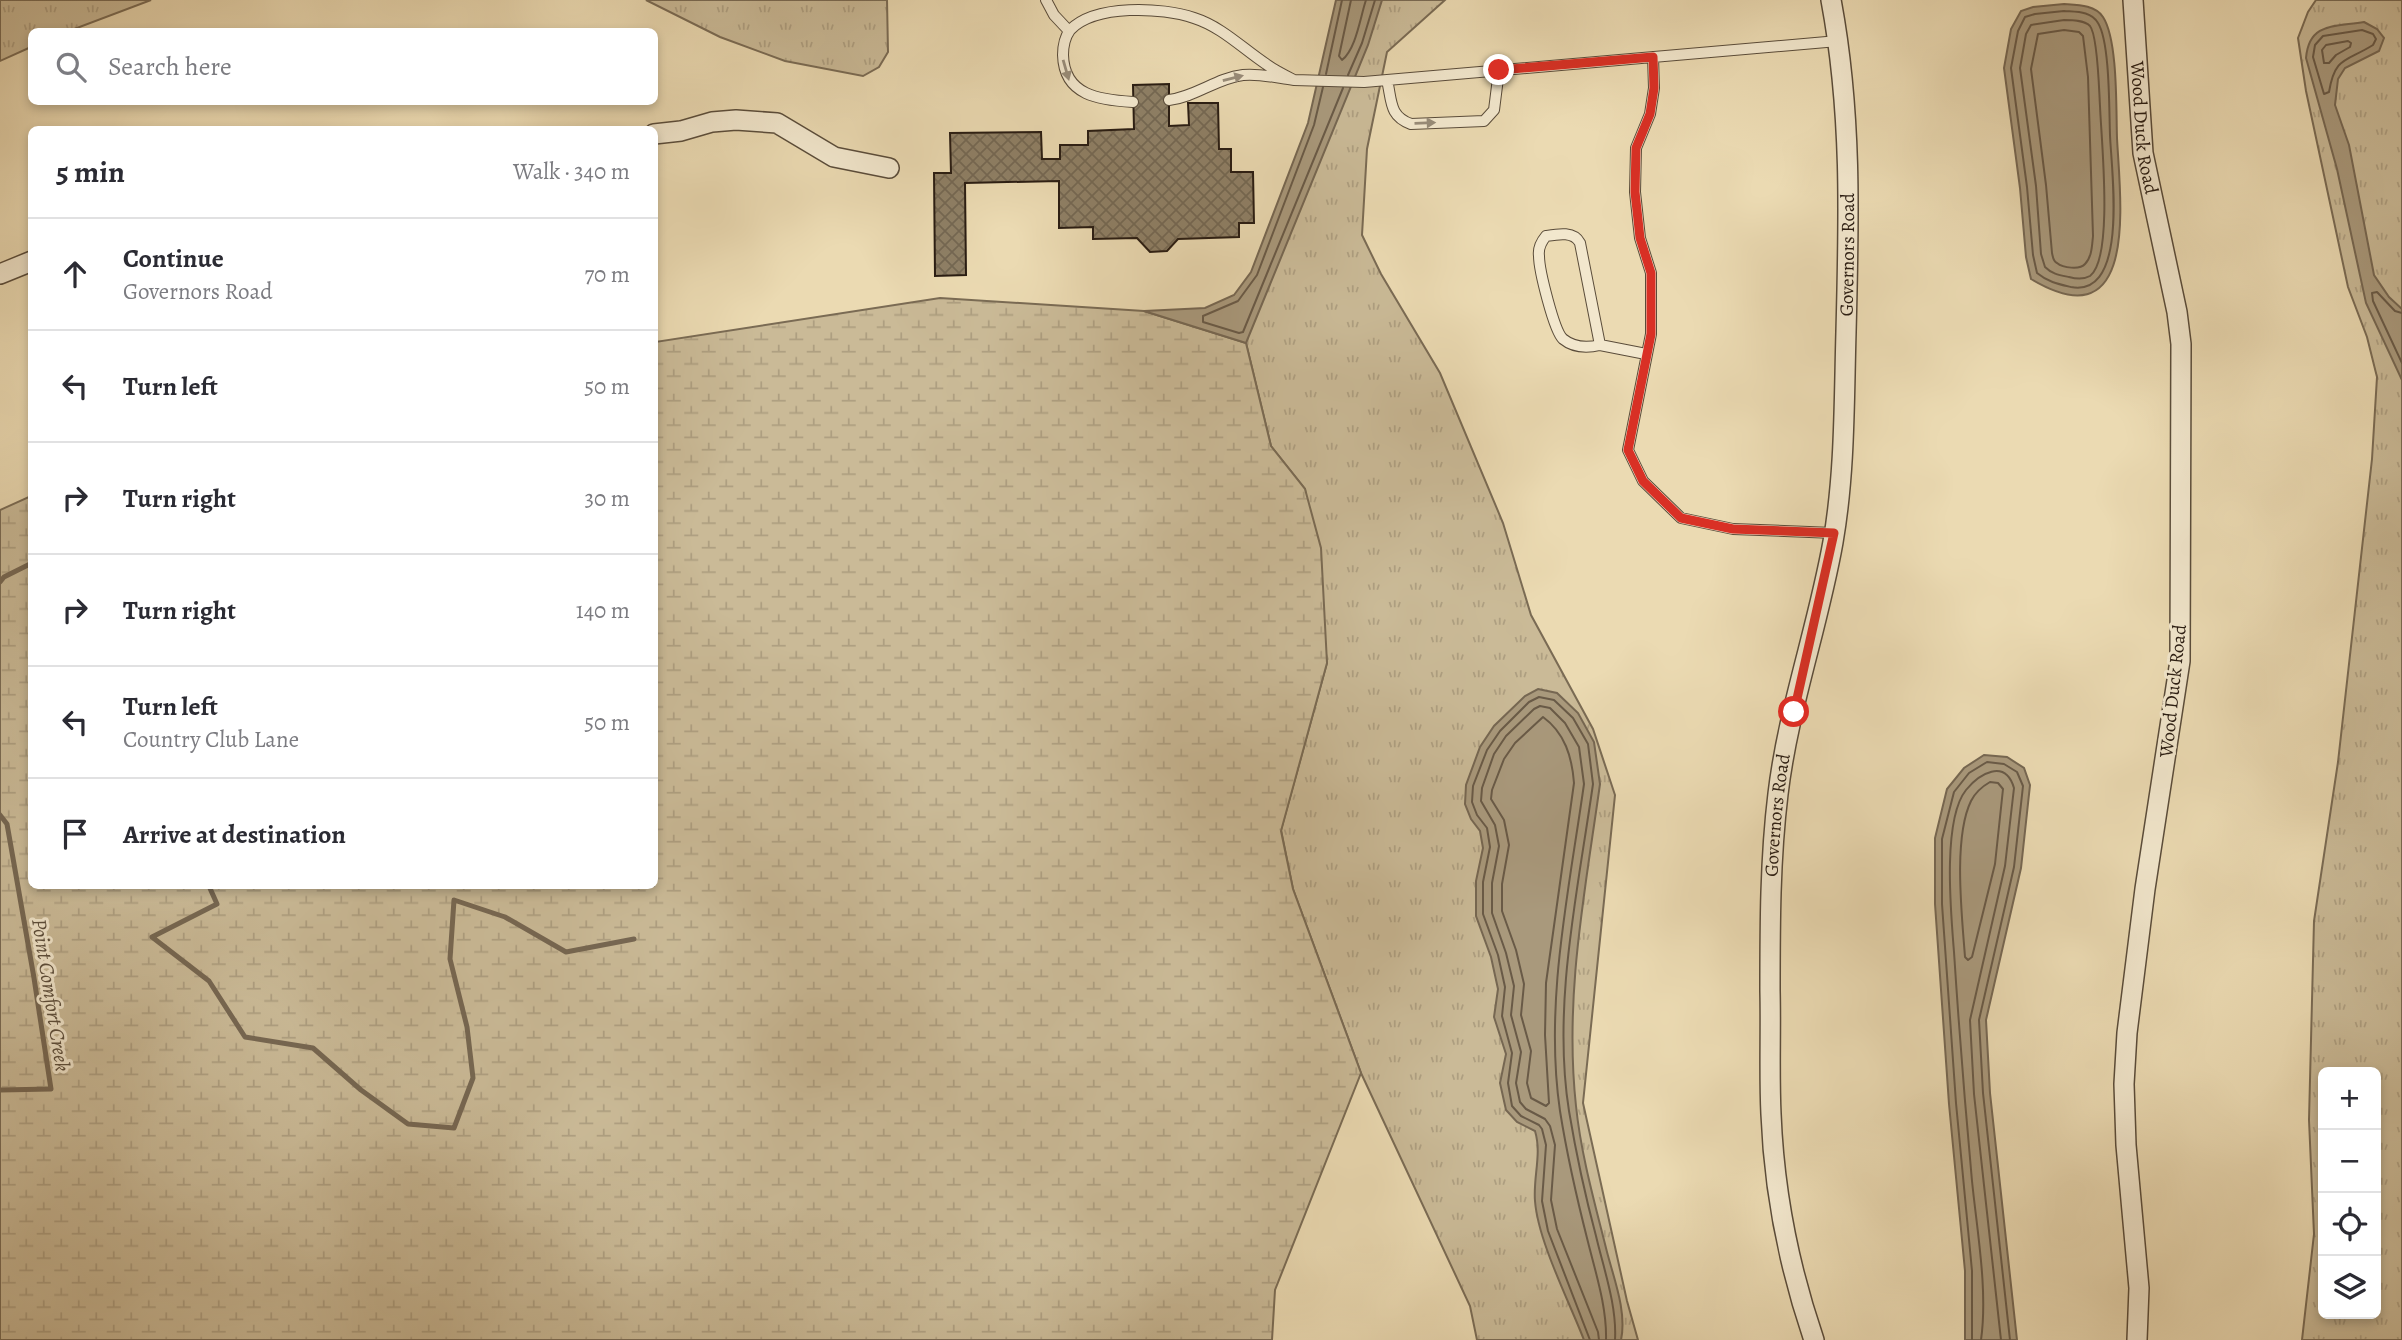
<!DOCTYPE html>
<meta charset="utf-8">
<style>
body{margin:0;font-family:Alegreya,serif;background:#f7f7f7;color:#2b2b33}
.controls{position:absolute;right:21px;bottom:21px;display:grid;overflow:hidden;border-radius:10px;box-shadow:0 4px 10px #0003}
.controls button{width:63px;height:63px;display:grid;place-items:center;padding:0;border:0;border-bottom:2px solid #e1e1e2;background:#fff;color:#2b2b33;font:35px sans-serif}
.stop{position:absolute;width:21px;height:21px;margin:-16px;border:5px solid #d93025;border-radius:50%;background:#fff}
.stop.end{background:#d93025;border-color:#fff;box-shadow:0 2px 7px #0008}
.list{margin:0;padding:0;list-style:none}
h2{display:flex;justify-content:space-between;align-items:center;height:91px;margin:0;padding:0 28px;font-size:30px}
h2 small{font-size:23px;font-weight:400;color:#7c7c81}
.list li{display:grid;grid-template-columns:46px 1fr auto;gap:21px;align-items:center;box-sizing:border-box;height:112px;padding:0 28px;border-top:2px solid #e1e1e2}
.list b{display:block;font-size:26px;white-space:nowrap}
.list p{margin:0;font-size:23px;white-space:nowrap;color:#7c7c81}
.list em{font-size:23px;font-style:normal;color:#7c7c81}
.icon{flex:none;width:38px;height:38px;fill:none;stroke:currentColor;stroke-width:2;stroke-linecap:round;stroke-linejoin:round}
.map{position:relative;flex:none;width:2402px;height:1340px;overflow:hidden}
.search{position:absolute;background:#fff;box-shadow:0 4px 10px #0003;left:28px;top:28px;width:630px;height:77px;display:flex;align-items:center;gap:18px;box-sizing:border-box;padding:0 24px;border-radius:10px;color:#7c7c81;font-size:26px}
.panel{position:absolute;background:#fff;box-shadow:0 4px 10px #0003;left:28px;top:126px;width:630px;height:763px;border-radius:10px}
.map>svg:first-child{display:block}
.grass{fill:url(#grass-tufts);stroke:#7a6b54;stroke-width:2;fill-rule:evenodd}
.wetland{fill:url(#wetland-marsh);stroke:#7a6b54;stroke-width:2}
.water{fill:#a9997c;stroke:#766752;stroke-width:2}
.lines{fill:none;stroke-linecap:round;stroke-linejoin:round}
.shore{stroke:#695a47;stroke-width:2}
.stream{stroke:#766752;stroke-width:5}
.building{fill:url(#building-cross-hatch);stroke:#291c12;stroke-width:2}
.lane-casing{stroke:#5a4c3a;stroke-width:12}
.street-casing{stroke:#5a4c3a;stroke-width:22}
.lane{stroke:#f2e7cd;stroke-width:10}
.street{stroke:#f2e7cd;stroke-width:19}
.oneway{fill:#988c79}
.route{stroke:#d93025;stroke-width:9}
.labels{text-anchor:middle;dominant-baseline:central;stroke-width:6;stroke-linejoin:round;paint-order:stroke}
.street-label{font-size:19px;fill:#291c12;stroke:#f2e7cd}
.water-label{font-size:21px;font-style:italic;fill:#5c4e3c;stroke:#f2e7cd}
</style>
<div class="map">
<svg width="2402" height="1340" viewBox="0 0 2402 1340">
<defs>
<pattern id="grass-tufts" width="24" height="20" patternUnits="userSpaceOnUse" patternTransform="scale(1.75)"><rect width="24" height="20" fill="#caba97"/><path d="M3 7l-1-3M5 7V3M7 7l1-3M15 17l-1-3M17 17v-4M19 17l1-3" fill="none" stroke="#ae9f81"/></pattern>
<pattern id="wetland-marsh" width="20" height="14" patternUnits="userSpaceOnUse" patternTransform="scale(1.75)"><rect width="20" height="14" fill="#caba97"/><path d="M1 5h8M5 5V1M11 12h8M15 12V8" fill="none" stroke="#ae9f81"/></pattern>
<pattern id="building-cross-hatch" width="8" height="8" patternUnits="userSpaceOnUse" patternTransform="scale(1.75)"><rect width="8" height="8" fill="#8e7f65"/><path d="M0 0l8 8M0 8l8-8" fill="none" stroke="#746752"/></pattern>
</defs>
<rect width="100%" height="100%" fill="#ebdab2"/>
<filter id="stains"><feTurbulence type="fractalNoise" baseFrequency=".00286" numOctaves="4"/><feColorMatrix values="0 0 0 0 .2 0 0 0 0 .09 0 0 0 0 .02 0 0 0 .5 -.17"/></filter>
<radialGradient id="worn" r=".72"><stop offset=".6" stop-color="#630" stop-opacity="0"/><stop offset="1" stop-color="#630" stop-opacity=".3"/></radialGradient>
<path class="grass" d="M0,0H151L69,31L32,32L31,47L0,61Z
M646,0H887L888,52L879,67L863,76L785,61L720,37Z
M1355,0H1445L1387,52L1367,149L1362,235L1381,274L1440,373L1503,523L1531,615L1593,729L1615,795L1583,1103L1627,1301L1638,1340H1477L1470,1306L1361,1073L1293,889L1281,830L1327,663L1305,489L1271,446L1246,343L1244,306Z
M2316,0H2402V1340H2302L2314,1234L2309,1120L2314,921L2338,762L2372,459L2377,377L2367,337L2348,287L2306,91L2298,38L2308,12ZM2323,1072H2376V1314H2323Z"/>
<path class="wetland" d="M940,298L1144,311L1246,343L1271,446L1305,489L1321,548L1327,663L1281,831L1293,889L1361,1073L1275,1290L1272,1340H0V510L31,496L32,886H654L655,342Z"/>
<path class="water" d="M1336,0H1382L1368,45L1246,343L1144,311L1205,308L1234,295L1251,272L1308,123Z
M2064,4C2078,5 2095,5 2103,17C2118,40 2116,109 2117,138C2120,199 2140,344 2031,279L2026,257L2020,188L2004,68L2011,29L2021,11L2033,7Z
M2364,22L2377,29L2384,38L2379,51L2345,68L2338,79L2335,105L2349,145L2374,275L2389,297L2402,309V380L2366,303L2337,169L2306,58C2309,22 2335,27 2364,22Z
M1538,689L1557,693L1578,713L1594,742L1600,784C1585,892 1564,996 1576,1106C1581,1155 1595,1204 1607,1252C1614,1279 1627,1312 1621,1340H1584C1569,1301 1538,1241 1535,1201C1533,1177 1542,1154 1535,1131L1517,1122L1506,1110L1500,1083L1506,1054L1494,1017L1498,989L1491,957L1476,916V881L1483,848L1480,831L1471,819L1465,804L1466,785L1480,747L1494,726L1525,696Z
M1984,755L2007,757L2024,768L2030,785L2021,868L1986,1020L1990,1093L2017,1340H1965V1271L1949,1104L1935,904V838L1947,789L1964,768Z"/>
<g class="lines">
<path class="shore" d="M1351,0L1339,56L1342,60C1356,49 1360,18 1366,0
M2064,11C2077,12 2091,11 2098,23C2110,42 2109,109 2110,135C2111,168 2130,298 2071,287C2058,284 2048,282 2037,273L2033,255L2027,187L2011,68L2018,31L2025,17L2035,14Z
M2064,20C2072,20 2084,20 2090,26C2098,36 2099,91 2100,106C2101,137 2114,258 2090,276C2083,280 2076,279 2069,277C2059,275 2052,274 2045,267L2041,254L2036,186L2020,68L2026,34L2031,25Z
M2064,30L2079,32L2083,36L2088,77L2093,236C2092,245 2092,257 2085,264C2080,270 2063,268 2057,263C2053,261 2053,257 2052,253L2046,185L2031,69L2038,34Z
M2362,30L2373,34L2376,39L2373,45C2346,62 2335,56 2329,92L2324,94L2313,57L2315,45L2323,36Z
M2348,41L2351,43L2350,47L2336,55L2329,63H2324L2322,50L2326,45Z
M1326,74L1342,0
M1348,75L1362,43L1375,0
M1323,87L1314,125L1257,275L1238,301L1203,316V322L1239,333L1243,332L1343,88
M2402,313L2395,311L2377,292L2372,293L2373,301L2402,363
M1543,717C1565,733 1572,757 1574,783L1546,983L1545,1035L1549,1103L1546,1106L1531,1098L1527,1083L1531,1051L1521,1015L1524,984L1516,950L1502,911V884L1509,845L1504,820L1491,799L1492,790L1504,759L1515,743Z
M1990,782L1998,783L2003,789L1995,864L1972,957L1968,960L1965,957C1962,916 1953,838 1971,801C1975,793 1983,786 1990,782Z
M1590,1340L1548,1231L1542,1201L1546,1145L1542,1129L1539,1125L1521,1116L1512,1106L1508,1083L1512,1053L1502,1016L1505,987L1498,955L1483,914V882L1490,847L1487,828L1477,815L1472,802L1473,786L1487,750L1500,731L1529,702L1539,697L1554,700L1573,718L1588,744L1593,784C1578,890 1552,1005 1569,1111C1576,1153 1585,1195 1596,1236C1604,1270 1617,1306 1615,1340
M1599,1340L1598,1332L1557,1229L1551,1200L1555,1145L1550,1126L1545,1119L1526,1109L1520,1102L1516,1083L1521,1052L1511,1015L1514,986L1506,953L1492,913V883L1499,846L1495,825L1481,801L1482,788L1494,754L1506,736L1534,709L1540,706L1550,708L1565,723L1579,747L1584,784C1569,891 1544,1003 1560,1111C1567,1155 1577,1199 1588,1242C1596,1274 1607,1308 1606,1340
M1972,1340V1271L1956,1103L1942,904V839L1954,792L1969,773L1987,762L2004,764L2017,772L2023,786L2014,867L1979,1020L1983,1093L2010,1340
M1981,1340C1988,1290 1977,1231 1972,1181C1965,1105 1959,1029 1954,952C1951,914 1942,820 1966,790C1979,774 2005,758 2014,788L2005,866L1970,1020L1974,1094L2001,1340"/>
<path class="stream" d="M0,582L4,577L32,563
M0,815L7,824L34,978L51,1089L0,1090
M209,886L217,904L152,937L209,981L245,1037L313,1048L361,1090L408,1124L454,1128L473,1078L467,1027L450,959L454,900L505,917L566,952L634,939"/>
</g>
<path class="building" d="M1169,84V126L1189,125L1188,103H1218L1219,149H1231V172H1253L1254,223H1239V237L1178,239L1167,251L1150,252L1137,238L1093,239V227L1059,228V181L965,183L966,275L935,276L934,173H951L950,133L1041,132L1042,159H1060V145H1088V131L1134,129L1133,85Z"/>
<g class="lines">
<g class="lane-casing">
<path id="lane" d="M1046,0L1054,15L1069,31
M1653,57L1654,88L1650,114L1636,148L1635,192L1640,238L1651,273V334L1628,450L1643,481L1681,518L1733,529L1834,533
M1294,80L1364,82L1838,41
M1387,80C1392,101 1389,116 1411,124L1484,121L1494,110L1499,70
M1133,102C1100,100 1064,96 1063,55C1063,47 1065,37 1070,30C1095,4 1162,7 1194,18C1222,27 1242,48 1266,64C1274,70 1284,75 1294,80C1278,78 1259,73 1243,75C1217,78 1195,97 1169,100
M1600,345C1587,348 1574,348 1563,339C1554,331 1539,270 1539,256C1538,249 1541,242 1546,236C1558,234 1574,231 1580,243L1600,345L1646,354"/>
</g>
<g class="street-casing">
<g id="street">
<path id="s1" d="M2133,0L2143,153L2177,312L2181,344L2180,661L2145,889L2127,1033L2124,1084L2126,1145L2139,1288L2137,1340"/>
<path d="M654,134L681,131L712,122L736,120L777,123L834,157L889,168"/>
<path d="M0,274L32,261"/>
<path id="s2" d="M1814,1340C1789,1267 1774,1191 1771,1114C1769,1073 1771,1032 1770,991C1770,926 1770,859 1778,794C1788,709 1818,627 1833,542C1845,473 1844,402 1846,332C1849,219 1852,112 1831,0"/>
</g>
</g>
<use href="#lane" class="lane"/>
<use href="#street" class="street"/>
</g>
<defs><path id="oneway-solid" d="M-6-.8H1V-3.2L6.5 0L1 3.2V.8H-6Z" transform="scale(1.75)"/></defs>
<g class="oneway">
<use href="#oneway-solid" transform="translate(1066 70) rotate(74)"/>
<use href="#oneway-solid" transform="translate(1233 78) rotate(-14)"/>
<use href="#oneway-solid" transform="translate(1425 123) rotate(-2)"/>
</g>
<g class="lines">
<path class="route" d="M1499,70L1653,57L1654,88L1650,114L1636,148L1635,192L1640,238L1651,273V334L1628,450L1643,481L1681,518L1733,529L1834,533L1794,712"/>
</g>
<g class="labels">
<g class="street-label">
<text stroke="none"><textPath href="#s1" startOffset="128">Wood Duck Road</textPath></text>
<text stroke="none"><textPath href="#s2" startOffset="1097">Governors Road</textPath></text>
<text transform="translate(2173 691) rotate(-84)">Wood Duck Road</text>
<text stroke="none"><textPath href="#s2" startOffset="530">Governors Road</textPath></text>
</g>
<g class="water-label">
<text transform="translate(51 995) rotate(81)">Point Comfort Creek</text>
</g>
</g>
<rect width="100%" height="100%" filter="url(#stains)"/>
<rect width="100%" height="100%" fill="url(#worn)"/>
</svg>
<div class="controls">
<button>+</button>
<button>−</button>
<button><svg class="icon" aria-label="locate" viewBox="0 0 24 24"><circle cx="12" cy="12" r="6"/><path d="M12 2v4M12 18v4M2 12h4M18 12h4"/></svg></button>
<button><svg class="icon" aria-label="layers" viewBox="0 0 24 24"><path d="M12 4l9 5-9 5-9-5zM3 14l9 5 9-5"/></svg></button>
</div>
<div class="stop" style="left:1794px;top:712px"></div>
<div class="stop end" style="left:1499px;top:70px"></div>
<div class="search"><svg class="icon" aria-label="search" viewBox="0 0 24 24"><circle cx="10" cy="10" r="6"/><path d="M15 15l6 6"/></svg>Search here</div>
<section class="panel">
<h2>5 min<small>Walk · 340 m</small></h2>
<ul class="list">
<li><svg class="icon" aria-label="ahead" viewBox="0 0 24 24"><path d="M12 20V5M6 11l6-6 6 6"/></svg><div><b>Continue</b><p>Governors Road</p></div><em>70 m</em></li>
<li><svg class="icon" aria-label="left" viewBox="0 0 24 24"><path d="M17 20v-9H6M10 6l-5 5 5 5"/></svg><div><b>Turn left</b></div><em>50 m</em></li>
<li><svg class="icon" aria-label="right" viewBox="0 0 24 24"><path d="M7 20v-9h11M14 6l5 5-5 5"/></svg><div><b>Turn right</b></div><em>30 m</em></li>
<li><svg class="icon" aria-label="right" viewBox="0 0 24 24"><path d="M7 20v-9h11M14 6l5 5-5 5"/></svg><div><b>Turn right</b></div><em>140 m</em></li>
<li><svg class="icon" aria-label="left" viewBox="0 0 24 24"><path d="M17 20v-9H6M10 6l-5 5 5 5"/></svg><div><b>Turn left</b><p>Country Club Lane</p></div><em>50 m</em></li>
<li><svg class="icon" aria-label="arrive" viewBox="0 0 24 24"><path d="M6 21V4h12l-3 4 3 4H6"/></svg><div><b>Arrive at destination</b></div></li>
</ul>
</section>
</div>
